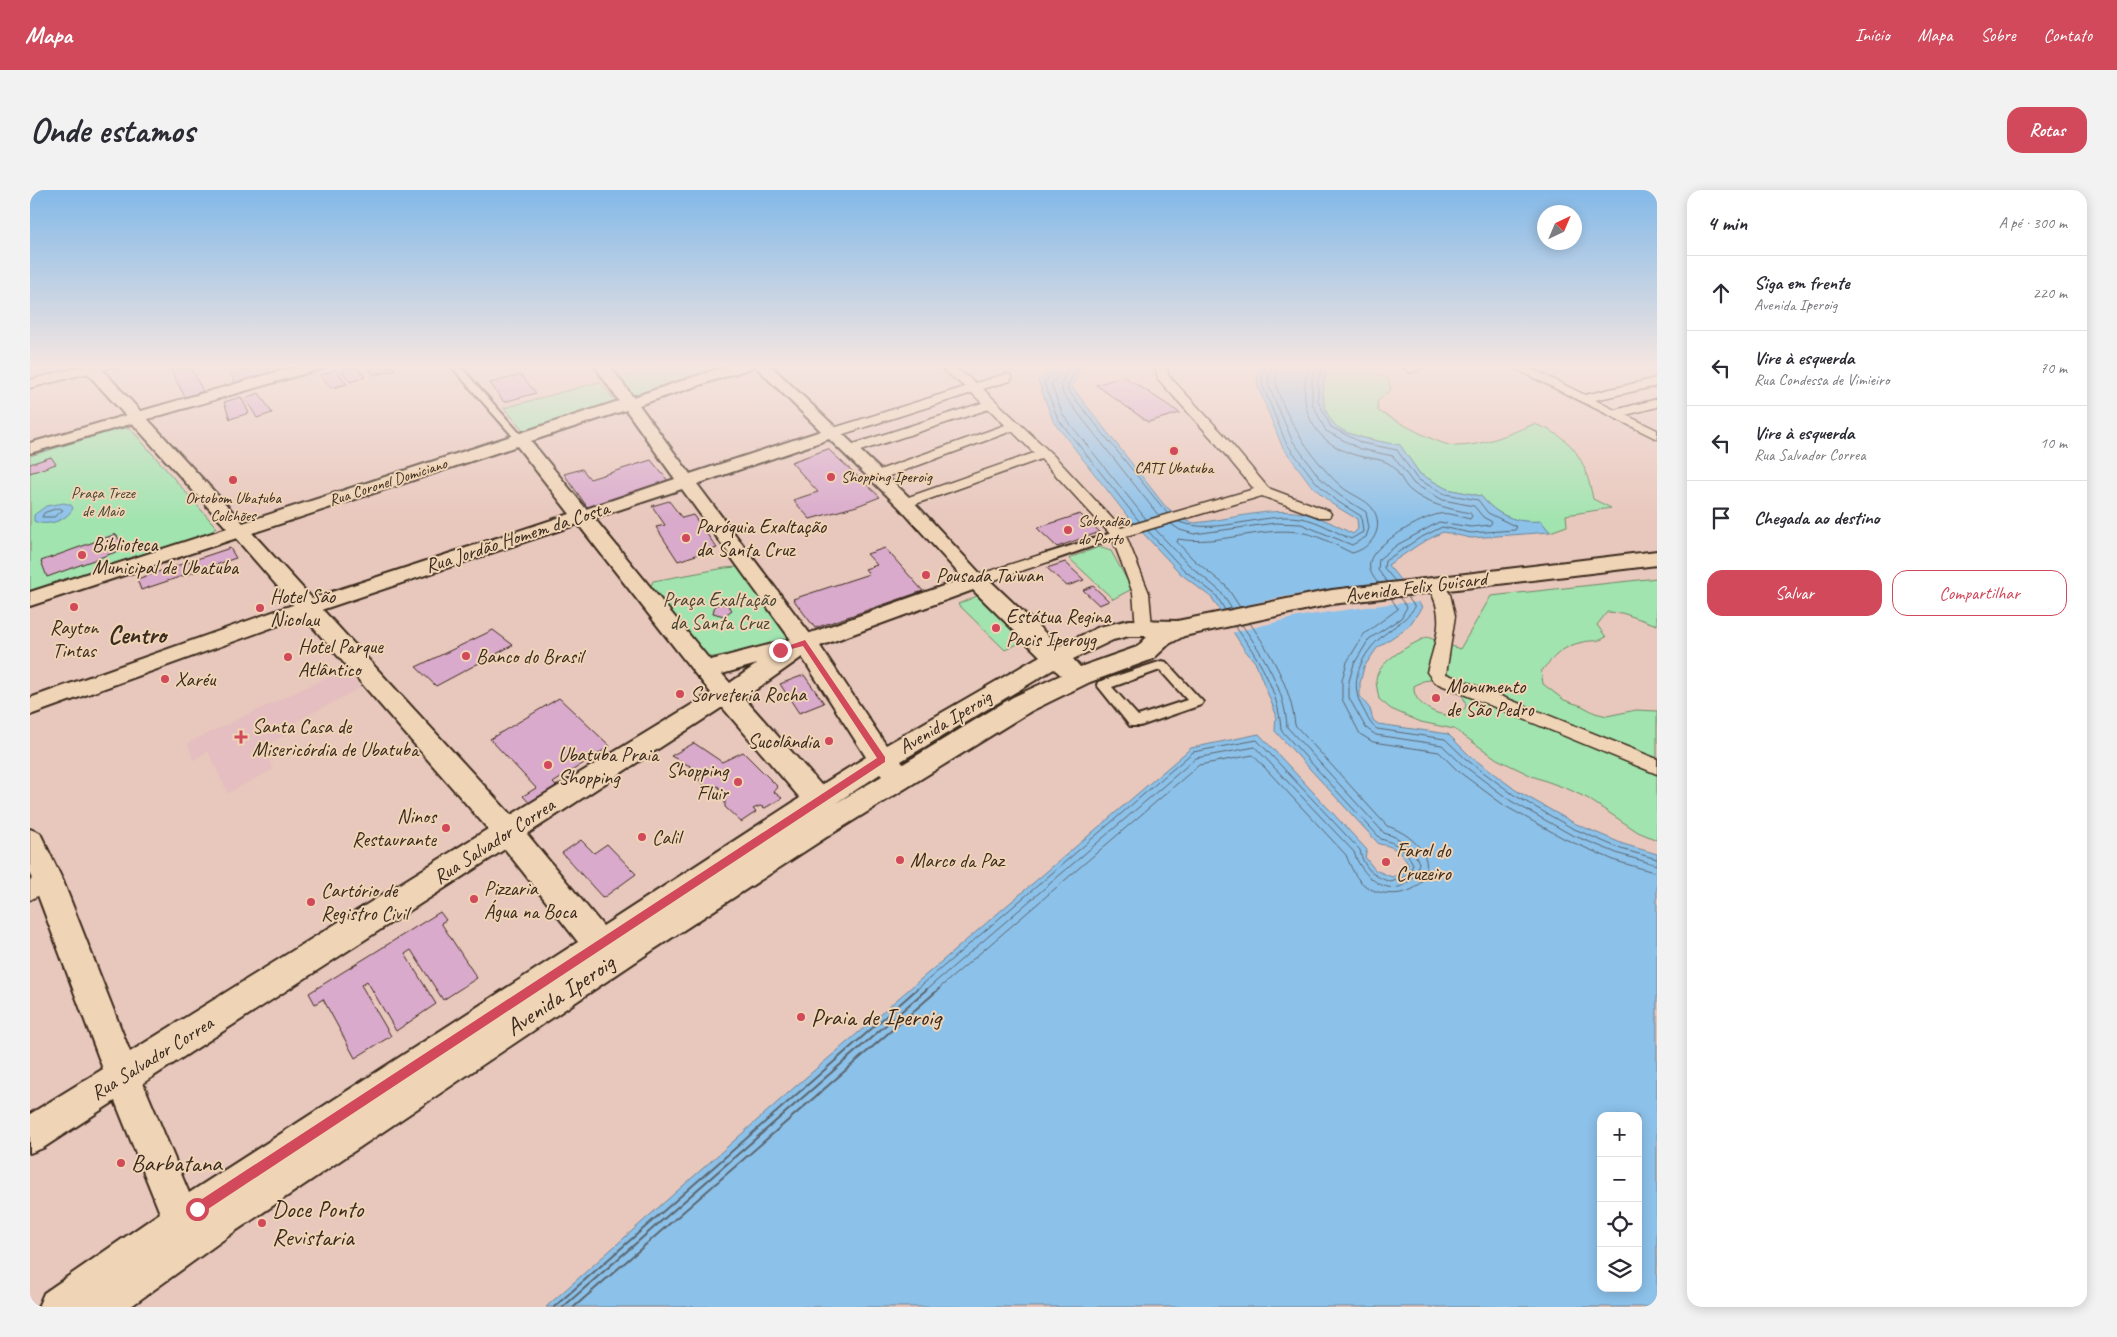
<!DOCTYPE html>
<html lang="pt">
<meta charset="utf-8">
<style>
body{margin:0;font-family:Caveat,sans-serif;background:#f2f2f3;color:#2b2b33}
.controls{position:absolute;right:15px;bottom:15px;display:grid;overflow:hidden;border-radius:10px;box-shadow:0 2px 12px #0003}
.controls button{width:45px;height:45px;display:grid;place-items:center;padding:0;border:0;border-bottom:1px solid #e1e1e2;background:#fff;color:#2b2b33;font:25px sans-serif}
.compass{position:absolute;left:1507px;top:15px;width:45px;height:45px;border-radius:50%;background:#fff;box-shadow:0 2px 12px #0003;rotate:44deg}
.stop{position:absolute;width:15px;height:15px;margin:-11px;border:4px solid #d1495b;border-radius:50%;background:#fff}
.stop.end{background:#d1495b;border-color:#fff;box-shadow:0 1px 5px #0008}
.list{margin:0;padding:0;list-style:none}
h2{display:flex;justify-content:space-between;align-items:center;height:65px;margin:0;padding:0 20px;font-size:21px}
h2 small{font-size:16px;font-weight:400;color:#7c7c81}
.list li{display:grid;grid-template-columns:32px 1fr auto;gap:15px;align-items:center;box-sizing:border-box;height:75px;padding:0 20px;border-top:1px solid #e1e1e2}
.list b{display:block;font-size:19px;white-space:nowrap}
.list p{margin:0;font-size:16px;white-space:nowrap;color:#7c7c81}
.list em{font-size:16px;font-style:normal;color:#7c7c81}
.actions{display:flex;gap:10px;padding:15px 20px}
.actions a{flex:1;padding:11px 0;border:1px solid #d1495b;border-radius:15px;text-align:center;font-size:18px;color:#d1495b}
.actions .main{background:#d1495b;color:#fff}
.icon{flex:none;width:28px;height:28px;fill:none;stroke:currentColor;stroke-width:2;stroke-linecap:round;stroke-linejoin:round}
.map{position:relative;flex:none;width:1627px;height:1117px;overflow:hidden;border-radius:15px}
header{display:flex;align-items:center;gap:30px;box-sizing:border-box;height:70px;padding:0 25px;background:#d1495b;color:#fff}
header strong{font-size:24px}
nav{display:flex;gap:28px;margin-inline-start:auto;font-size:18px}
.intro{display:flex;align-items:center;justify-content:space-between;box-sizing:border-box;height:120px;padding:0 30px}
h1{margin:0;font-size:35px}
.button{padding:12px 22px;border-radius:15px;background:#d1495b;color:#fff;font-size:18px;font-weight:700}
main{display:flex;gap:30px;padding:0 30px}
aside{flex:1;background:#fff;border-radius:15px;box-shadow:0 2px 12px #0003}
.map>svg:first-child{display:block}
.built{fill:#e4bec0}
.green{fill:#a1e4af;stroke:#6e8766;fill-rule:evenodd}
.water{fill:#8cc1e9;stroke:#6c8598;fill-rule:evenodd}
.pier{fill:#e8c7bc}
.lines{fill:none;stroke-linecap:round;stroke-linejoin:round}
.shore-far1{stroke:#5b666f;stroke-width:1}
.shore{stroke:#5b666f;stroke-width:2}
.building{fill:#d9aacb;stroke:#3b2a1e}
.pedestrian-casing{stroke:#3b2a1e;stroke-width:4}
.minor-casing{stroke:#3b2a1e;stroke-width:3}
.tertiary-casing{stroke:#3b2a1e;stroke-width:4}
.secondary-casing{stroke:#3b2a1e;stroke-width:4}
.pedestrian{fill:#efd4b6;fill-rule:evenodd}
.minor{fill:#efd4b6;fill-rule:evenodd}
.tertiary{fill:#efd4b6;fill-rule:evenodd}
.secondary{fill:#efd4b6;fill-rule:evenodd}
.route{fill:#d1495b}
.poi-dot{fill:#d1495b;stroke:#efd4b6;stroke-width:2}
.labels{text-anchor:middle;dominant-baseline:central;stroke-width:4;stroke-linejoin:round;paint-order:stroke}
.far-poi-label{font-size:16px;fill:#3b2a1e;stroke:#efd4b6}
.far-street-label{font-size:16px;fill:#3b2a1e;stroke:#efd4b6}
.far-park-label{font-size:16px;fill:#4a4634;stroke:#efd4b6}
.poi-label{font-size:20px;fill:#3b2a1e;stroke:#efd4b6;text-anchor:start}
.street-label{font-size:20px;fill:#3b2a1e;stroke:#efd4b6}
.park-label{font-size:20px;fill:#4a4634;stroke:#efd4b6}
.near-street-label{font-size:24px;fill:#3b2a1e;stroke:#efd4b6}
.near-poi-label{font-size:24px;fill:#3b2a1e;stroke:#efd4b6;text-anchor:start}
.district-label{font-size:25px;font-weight:bold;fill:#3b2a1e;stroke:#efd4b6}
</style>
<header>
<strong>Mapa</strong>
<nav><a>Início</a><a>Mapa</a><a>Sobre</a><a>Contato</a></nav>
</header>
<div class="intro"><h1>Onde estamos</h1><a class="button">Rotas</a></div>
<main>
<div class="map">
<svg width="1627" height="1117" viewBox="0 0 1627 1117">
<rect width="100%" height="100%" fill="#e8c7bc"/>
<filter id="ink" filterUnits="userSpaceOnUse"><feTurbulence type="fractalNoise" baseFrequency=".02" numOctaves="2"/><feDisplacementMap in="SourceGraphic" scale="10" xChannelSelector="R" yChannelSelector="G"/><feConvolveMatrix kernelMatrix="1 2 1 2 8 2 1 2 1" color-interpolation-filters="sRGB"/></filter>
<g filter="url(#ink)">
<path class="built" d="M315,479L330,498L259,535L264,540L233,557L243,579L198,603L178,561L163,570L158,553Z"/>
<path class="green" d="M646,175H707L605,209L590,187Z
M1299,175H1330L1358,189L1361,199L1347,212L1348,221C1364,229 1409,256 1426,256C1453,256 1479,244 1504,234C1544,247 1555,270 1563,309L1581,318L1536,325L1537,336L1520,342L1511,332C1486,333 1467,326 1451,306L1417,299L1390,284L1370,255C1353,252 1316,247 1304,234C1289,218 1291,193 1299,175Z
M569,192L587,213L494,241L474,218Z
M100,238L186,337L176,347L0,404V266L88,239Z
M1069,357L1081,361L1102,399L1083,409L1039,368Z
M707,377L759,446L753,455L677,468L621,396L623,391L695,378Z
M1627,388V435L1592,423L1577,422L1567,435L1576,447C1569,452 1562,450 1553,452C1532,456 1525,466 1511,481L1513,494L1534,510L1552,516L1565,523L1577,526L1606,520L1627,521V650L1608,642L1557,608L1538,599L1502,586L1467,569L1424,539L1391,532L1361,519L1349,509C1348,503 1346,495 1346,489C1349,470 1382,454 1397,447L1430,459L1461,406ZM1400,490C1415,492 1434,499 1436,516C1425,537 1381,518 1384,496L1393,491Z
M947,406L994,451L975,460L928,414Z"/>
<path class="water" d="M1023,175H1056L1050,180L1042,197L1135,316L1154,330L1164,333C1199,330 1237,317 1272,323C1290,326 1307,336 1323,344L1328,339L1327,329L1302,314L1281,295L1252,256L1227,194L1230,175H1299C1291,194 1290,218 1304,234C1316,247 1353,252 1370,255L1390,284L1417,299L1451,306C1467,326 1486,333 1511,331L1520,342L1441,348L1413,342L1391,353L1358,375L1392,417L1379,436L1347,458L1334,477L1330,493V506L1340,519L1343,530L1348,534L1418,544L1440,566L1487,601L1544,633L1593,654L1627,664V1117H516L766,896L1161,558L1229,544L1337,660L1335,667L1345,680L1362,687L1376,681L1378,674C1370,660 1363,656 1349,654L1245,541L1246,524L1225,472L1214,459L1182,408L1151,384L1099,328L1023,231L1008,191ZM1571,926H1608V1098H1571Z
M34,313L41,315L43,318C37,331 16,337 4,331V325L16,316Z"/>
<path class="pier" d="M1375,392L1392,412L1359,414L1272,426L1201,443L1187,422L1247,408L1315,397Z"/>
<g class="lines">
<path class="shore-far1" d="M1026,175L1025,180L1014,193L1028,229L1109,331
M1032,175L1031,183L1021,194L1033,225L1116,329
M1040,175L1031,194L1033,204L1129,326
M1048,175L1038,195V200L1137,323
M1279,175C1266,217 1282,252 1325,265C1335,268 1349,268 1358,273C1368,278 1372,293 1380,300C1396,314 1420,319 1440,323L1442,326L1440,329C1430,327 1419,322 1409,324C1393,327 1343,354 1340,372C1338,380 1343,387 1348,393
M1287,175L1282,188V213L1296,241L1330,259L1363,266L1384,294L1413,310L1444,316L1453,327L1462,332L1460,335L1441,337L1409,332L1367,355L1349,369L1348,380L1357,392
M1294,175L1288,189V211L1301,237L1332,253L1367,260L1387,289L1415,304L1448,310L1458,323L1487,337L1485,340L1441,343L1412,337L1388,349L1355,371L1354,378L1365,391
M29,318L33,320L24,327H12L14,323Z
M1149,332C1188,346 1231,322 1271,328C1289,331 1305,342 1321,349L1333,342L1331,326L1305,310L1285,291L1256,253L1232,194L1234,175
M1141,334L1150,340L1164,344L1245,333L1271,334L1322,355L1336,347L1339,338L1336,322L1309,305L1289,287L1262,250L1238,194L1241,175
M1125,339L1159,375L1190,401L1202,419
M1118,341L1154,380L1186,405L1195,420
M1377,406L1385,417C1375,432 1360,438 1348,450C1330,467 1319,494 1332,517C1337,525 1339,534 1347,539L1415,549L1437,570L1484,605L1542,638L1591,659L1627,669
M1369,407L1377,417L1371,428L1339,449L1324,474L1319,491V508L1336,538L1346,545L1412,555L1433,575L1481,611L1540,644L1589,664L1627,675
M1361,408L1368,419L1334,444L1317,472L1312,490V509L1330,544L1343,552L1409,562L1428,581L1475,616L1535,649L1586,671L1627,683
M1210,417L1196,396L1164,370L1147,352L1148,349C1188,356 1227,337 1268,342C1287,344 1305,355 1322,363C1342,358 1355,338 1343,319C1336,309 1321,305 1312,297C1287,276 1253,226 1246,194C1245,188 1248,181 1248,175
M886,800L1163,562L1227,550L1330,660C1333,678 1344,687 1361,692L1379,685L1383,674C1376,659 1366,653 1351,649L1251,540C1249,501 1228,467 1205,436
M896,800L1166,568L1225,557L1324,662C1334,695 1376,717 1389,673C1383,656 1371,648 1354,643L1257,537C1255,499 1233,465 1212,435
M907,800L1169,575L1223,565L1316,665C1321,677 1325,689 1337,697C1352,707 1383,707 1393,689C1407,664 1377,642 1357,636L1265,535C1261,497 1241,464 1220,433"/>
<path class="shore" d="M524,1117L887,799
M533,1117L897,799
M544,1117L909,799"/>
</g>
<path class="building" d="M138,175H159L173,201L155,207Z
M195,175H236L241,182L206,193Z
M245,175H267L248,181Z
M325,175L335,187L320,192L311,180Z
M335,175H360L365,180L344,185Z
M306,180L317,194L301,198L290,185Z
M491,185L506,203L474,212L460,193Z
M1094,186L1150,223L1118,232L1066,195Z
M229,203L242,223L227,228L215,208Z
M211,207L219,223L200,229L194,212Z
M798,259L850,307L827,316L780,329L763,310L788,302L761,272Z
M21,267L26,274L0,283V274Z
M621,270L639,292L558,318L534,284L552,279L560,289Z
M639,311L652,328L663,325L687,358L648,371L626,337L635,335L622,316Z
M1050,324L1070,342L1027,357L1007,338Z
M86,344L94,359L17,387L11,371Z
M200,358L206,368L111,400L107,389Z
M855,358L893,401L785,438L763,409L839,384L835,379L847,375L837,364Z
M1035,372L1054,390L1037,396L1017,378Z
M1063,396L1079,411L1069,415L1053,400Z
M696,413L702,420L694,426L683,423L685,415Z
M463,440L483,455L406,496L386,477Z
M774,485L794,513L769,523L750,494Z
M529,508L580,556L523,593L529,599L503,617L493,606L506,598L460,549Z
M664,553L692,572L713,562L748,597L744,602L752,608L735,618L730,616L723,619L726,622L711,632L695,617V607L688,596L678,598L668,589L673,583L641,566Z
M551,650L564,663L577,654L606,684L573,708L532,663Z
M410,722L416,730L411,733L447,788L413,810L381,760L375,764L406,814L366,841L337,791L331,795L361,846L325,868L293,809L285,814L279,803Z"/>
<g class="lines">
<g class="pedestrian-casing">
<path id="pedestrian" d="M420,175H429L493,247V251H487Z
M1088,341L1093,344L1092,346L1020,371H1012L1010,368L1012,365Z
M1132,471L1136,472L1173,512L1171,515L1110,536H1100L1067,495L1068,492ZM1130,480L1157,510L1108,526L1082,497Z"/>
</g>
<g class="minor-casing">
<path id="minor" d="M56,175H90L0,198V190Z
M907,175H921L946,193L976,184L980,185L982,188L980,191L953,199L1025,267L1091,338L1224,299L1184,251L1128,189L1125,175H1137L1138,185L1194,245L1238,298L1299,321L1301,324L1299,327H1289L1232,306L1096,346L1119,403L1122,437L1120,441H1108L1106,437L1103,403L1081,345L1011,269L880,316L875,317L868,313L870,310L1004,263L982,241L851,289H841L839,286L841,283L975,235L959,219L824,263L819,264L812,260L814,257L952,213L942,203L807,246H797L795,243L797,240L935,197Z
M1380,175H1398L1381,183L1375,179Z
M1478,175H1494L1555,205L1627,188V196L1565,210L1585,220L1627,209V217L1596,225L1627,240V249Z
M1016,363L1021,365L1024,368L1021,371L947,396L941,395L939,391L941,387Z
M1405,390L1411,391L1420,404L1425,426L1416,484L1627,569V584L1404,492L1397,482C1406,449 1417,426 1397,395L1399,391Z
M18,682L25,685L29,691L25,697L0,710V690Z"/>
</g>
<g class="tertiary-casing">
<path id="tertiary" d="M271,175H296L294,178L0,263V253Z
M564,175H579L603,207L700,175H723L721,178L609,215L660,284L791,241L724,175H740L881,309L957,391L954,396L947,397L940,396L869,317L799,249L667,294L783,448L786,453L783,458L775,460L767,458L652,299L564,328L683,474L686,480L683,486L675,488L667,486L548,334L285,422L0,525V508L271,412L540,324L487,256L0,416V402L589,211ZM596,220L645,289L556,319L501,251Z"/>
</g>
<g class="secondary-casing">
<path id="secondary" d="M50,175H68L481,625L681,503L663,480L666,474L769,447L947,384L955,386L1029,456L1069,437L1099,430L1147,431L1302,400L1627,361V375L1302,414L1154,446L1139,454L1123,469L1060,492L1001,521L795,648L623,760L204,1042L100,1117H8L14,1103L130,1023L85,911L13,958L0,963V924L73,879L0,684V639L10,643L33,691L100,862L458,639L203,345ZM943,400L1010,466L856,555L790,456ZM1099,446H1118L1107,457L1050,477L1043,469L1083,450ZM772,467L836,567L791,595L714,508ZM727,474L700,493L692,484ZM1024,479L1031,485L983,507L873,574L871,571ZM691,518H693L770,608L573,736L497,644ZM850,584L852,586L806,613ZM475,659L548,752L159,1003L113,893Z"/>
</g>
<use href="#pedestrian" class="pedestrian"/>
<use href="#minor" class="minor"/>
<use href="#tertiary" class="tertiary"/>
<use href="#secondary" class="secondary"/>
</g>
</g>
<linearGradient id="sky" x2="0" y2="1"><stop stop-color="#83b9e8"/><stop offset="0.53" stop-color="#f5e6e1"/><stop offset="1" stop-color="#f5e6e1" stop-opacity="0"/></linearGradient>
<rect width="1627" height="332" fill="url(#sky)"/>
<path class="route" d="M775,450L855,567V572L172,1023H163V1015L847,568L773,456L750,462L746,460Z"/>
<g class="poi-dot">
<circle cx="1144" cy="261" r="5"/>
<circle cx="801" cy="287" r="5"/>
<circle cx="203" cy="290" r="5"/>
<circle cx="1038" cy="340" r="5"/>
<circle cx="656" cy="348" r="5"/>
<circle cx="52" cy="365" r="5"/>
<circle cx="896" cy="385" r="5"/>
<circle cx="44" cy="417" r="5"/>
<circle cx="230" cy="418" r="5"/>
<circle cx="966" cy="438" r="5"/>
<circle cx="436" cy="466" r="5"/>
<circle cx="258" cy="467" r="5"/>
<circle cx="135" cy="489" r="5"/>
<circle cx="650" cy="504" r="5"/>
<circle cx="1406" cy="508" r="5"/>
<path d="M208.5 539.5h5v5h5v5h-5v5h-5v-5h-5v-5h5z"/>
<circle cx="799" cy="551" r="5"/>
<circle cx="518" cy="575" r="5"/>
<circle cx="708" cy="592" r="5"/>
<circle cx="416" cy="638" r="5"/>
<circle cx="612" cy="647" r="5"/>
<circle cx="870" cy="670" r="5"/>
<circle cx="1356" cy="672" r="5"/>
<circle cx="444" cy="709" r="5"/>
<circle cx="281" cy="712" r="5"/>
<circle cx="771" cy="827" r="5"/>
<circle cx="91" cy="973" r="5"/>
<circle cx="232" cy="1033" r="5"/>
</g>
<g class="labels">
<g class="far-poi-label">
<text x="1144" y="278">CATI Ubatuba</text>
<text x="811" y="287" text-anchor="start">Shopping Iperoig</text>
<text x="203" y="308">Ortobom Ubatuba<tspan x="203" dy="18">Colchões</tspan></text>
<text x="1048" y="331" text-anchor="start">Sobradão<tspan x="1048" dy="18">do Porto</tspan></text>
</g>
<g class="far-street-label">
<text transform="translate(358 292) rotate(-18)">Rua Coronel Domiciano</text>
</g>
<g class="far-park-label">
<text x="73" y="303">Praça Treze<tspan x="73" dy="18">de Maio</tspan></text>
</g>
<g class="poi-label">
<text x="666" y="336">Paróquia Exaltação<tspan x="666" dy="23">da Santa Cruz</tspan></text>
<text x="62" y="354">Biblioteca<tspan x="62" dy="23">Municipal de Ubatuba</tspan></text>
<text x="906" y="385">Pousada Taiwan</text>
<text x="240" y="406">Hotel São<tspan x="240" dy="23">Nicolau</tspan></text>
<text x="976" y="426">Estátua Regina<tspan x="976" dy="23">Pacis Iperoyg</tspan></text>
<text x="44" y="437" text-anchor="middle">Rayton<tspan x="44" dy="23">Tintas</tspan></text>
<text x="268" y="456">Hotel Parque<tspan x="268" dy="23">Atlântico</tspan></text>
<text x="446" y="466">Banco do Brasil</text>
<text x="145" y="489">Xaréu</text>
<text x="1416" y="496">Monumento<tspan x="1416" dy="23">de São Pedro</tspan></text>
<text x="660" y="504">Sorveteria Rocha</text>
<text x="222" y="536">Santa Casa de<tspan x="222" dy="23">Misericórdia de Ubatuba</tspan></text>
<text x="789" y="551" text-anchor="end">Sucolândia</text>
<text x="528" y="564">Ubatuba Praia<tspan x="528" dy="23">Shopping</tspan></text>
<text x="698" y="580" text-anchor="end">Shopping<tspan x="698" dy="23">Fluir</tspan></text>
<text x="406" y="626" text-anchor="end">Ninos<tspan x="406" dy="23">Restaurante</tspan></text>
<text x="622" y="647">Calil</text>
<text x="1366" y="660">Farol do<tspan x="1366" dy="23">Cruzeiro</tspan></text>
<text x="880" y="670">Marco da Paz</text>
<text x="454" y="698">Pizzaria<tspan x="454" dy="23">Água na Boca</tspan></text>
<text x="291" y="700">Cartório de<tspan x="291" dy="23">Registro Civil</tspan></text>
</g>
<g class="street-label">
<text transform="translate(487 347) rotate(-18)">Rua Jordão Homem da Costa</text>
<text transform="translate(1386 397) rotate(-7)">Avenida Felix Guisard</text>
<text transform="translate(915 532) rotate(-31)">Avenida Iperoig</text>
<text transform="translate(464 651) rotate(-33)">Rua Salvador Correa</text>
<text transform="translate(122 868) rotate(-32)">Rua Salvador Correa</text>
</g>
<g class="park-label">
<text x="689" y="409">Praça Exaltação<tspan x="689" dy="23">da Santa Cruz</tspan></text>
</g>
<g class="near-street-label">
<text transform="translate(530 805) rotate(-34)">Avenida Iperoig</text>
</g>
<g class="near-poi-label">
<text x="781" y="827">Praia de Iperoig</text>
<text x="101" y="973">Barbatana</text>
<text x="242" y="1019">Doce Ponto<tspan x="242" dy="28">Revistaria</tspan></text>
</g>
<g class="district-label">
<text x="107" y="445">Centro</text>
</g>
</g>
</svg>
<div class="controls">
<button>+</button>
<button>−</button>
<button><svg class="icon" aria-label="locate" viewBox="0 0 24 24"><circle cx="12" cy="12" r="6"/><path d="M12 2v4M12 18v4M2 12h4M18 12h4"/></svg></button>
<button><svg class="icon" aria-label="layers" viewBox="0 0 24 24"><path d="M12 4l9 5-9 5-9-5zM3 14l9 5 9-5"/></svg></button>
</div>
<svg class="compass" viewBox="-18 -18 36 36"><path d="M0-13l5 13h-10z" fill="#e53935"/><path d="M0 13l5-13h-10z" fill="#7c7c81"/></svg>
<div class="stop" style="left:167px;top:1019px"></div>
<div class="stop end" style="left:750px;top:460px"></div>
</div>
<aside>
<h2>4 min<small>A pé · 300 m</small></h2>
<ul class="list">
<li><svg class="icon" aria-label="ahead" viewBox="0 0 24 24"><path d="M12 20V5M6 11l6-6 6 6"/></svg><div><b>Siga em frente</b><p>Avenida Iperoig</p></div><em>220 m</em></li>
<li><svg class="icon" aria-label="left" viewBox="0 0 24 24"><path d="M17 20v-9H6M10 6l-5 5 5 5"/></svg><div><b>Vire à esquerda</b><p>Rua Condessa de Vimieiro</p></div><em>70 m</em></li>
<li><svg class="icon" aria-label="left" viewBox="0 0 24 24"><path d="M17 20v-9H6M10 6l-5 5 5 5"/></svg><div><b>Vire à esquerda</b><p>Rua Salvador Correa</p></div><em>10 m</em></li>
<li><svg class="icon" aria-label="arrive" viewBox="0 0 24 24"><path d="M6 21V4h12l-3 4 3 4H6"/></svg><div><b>Chegada ao destino</b></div></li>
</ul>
<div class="actions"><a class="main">Salvar</a><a>Compartilhar</a></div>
</aside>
</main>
